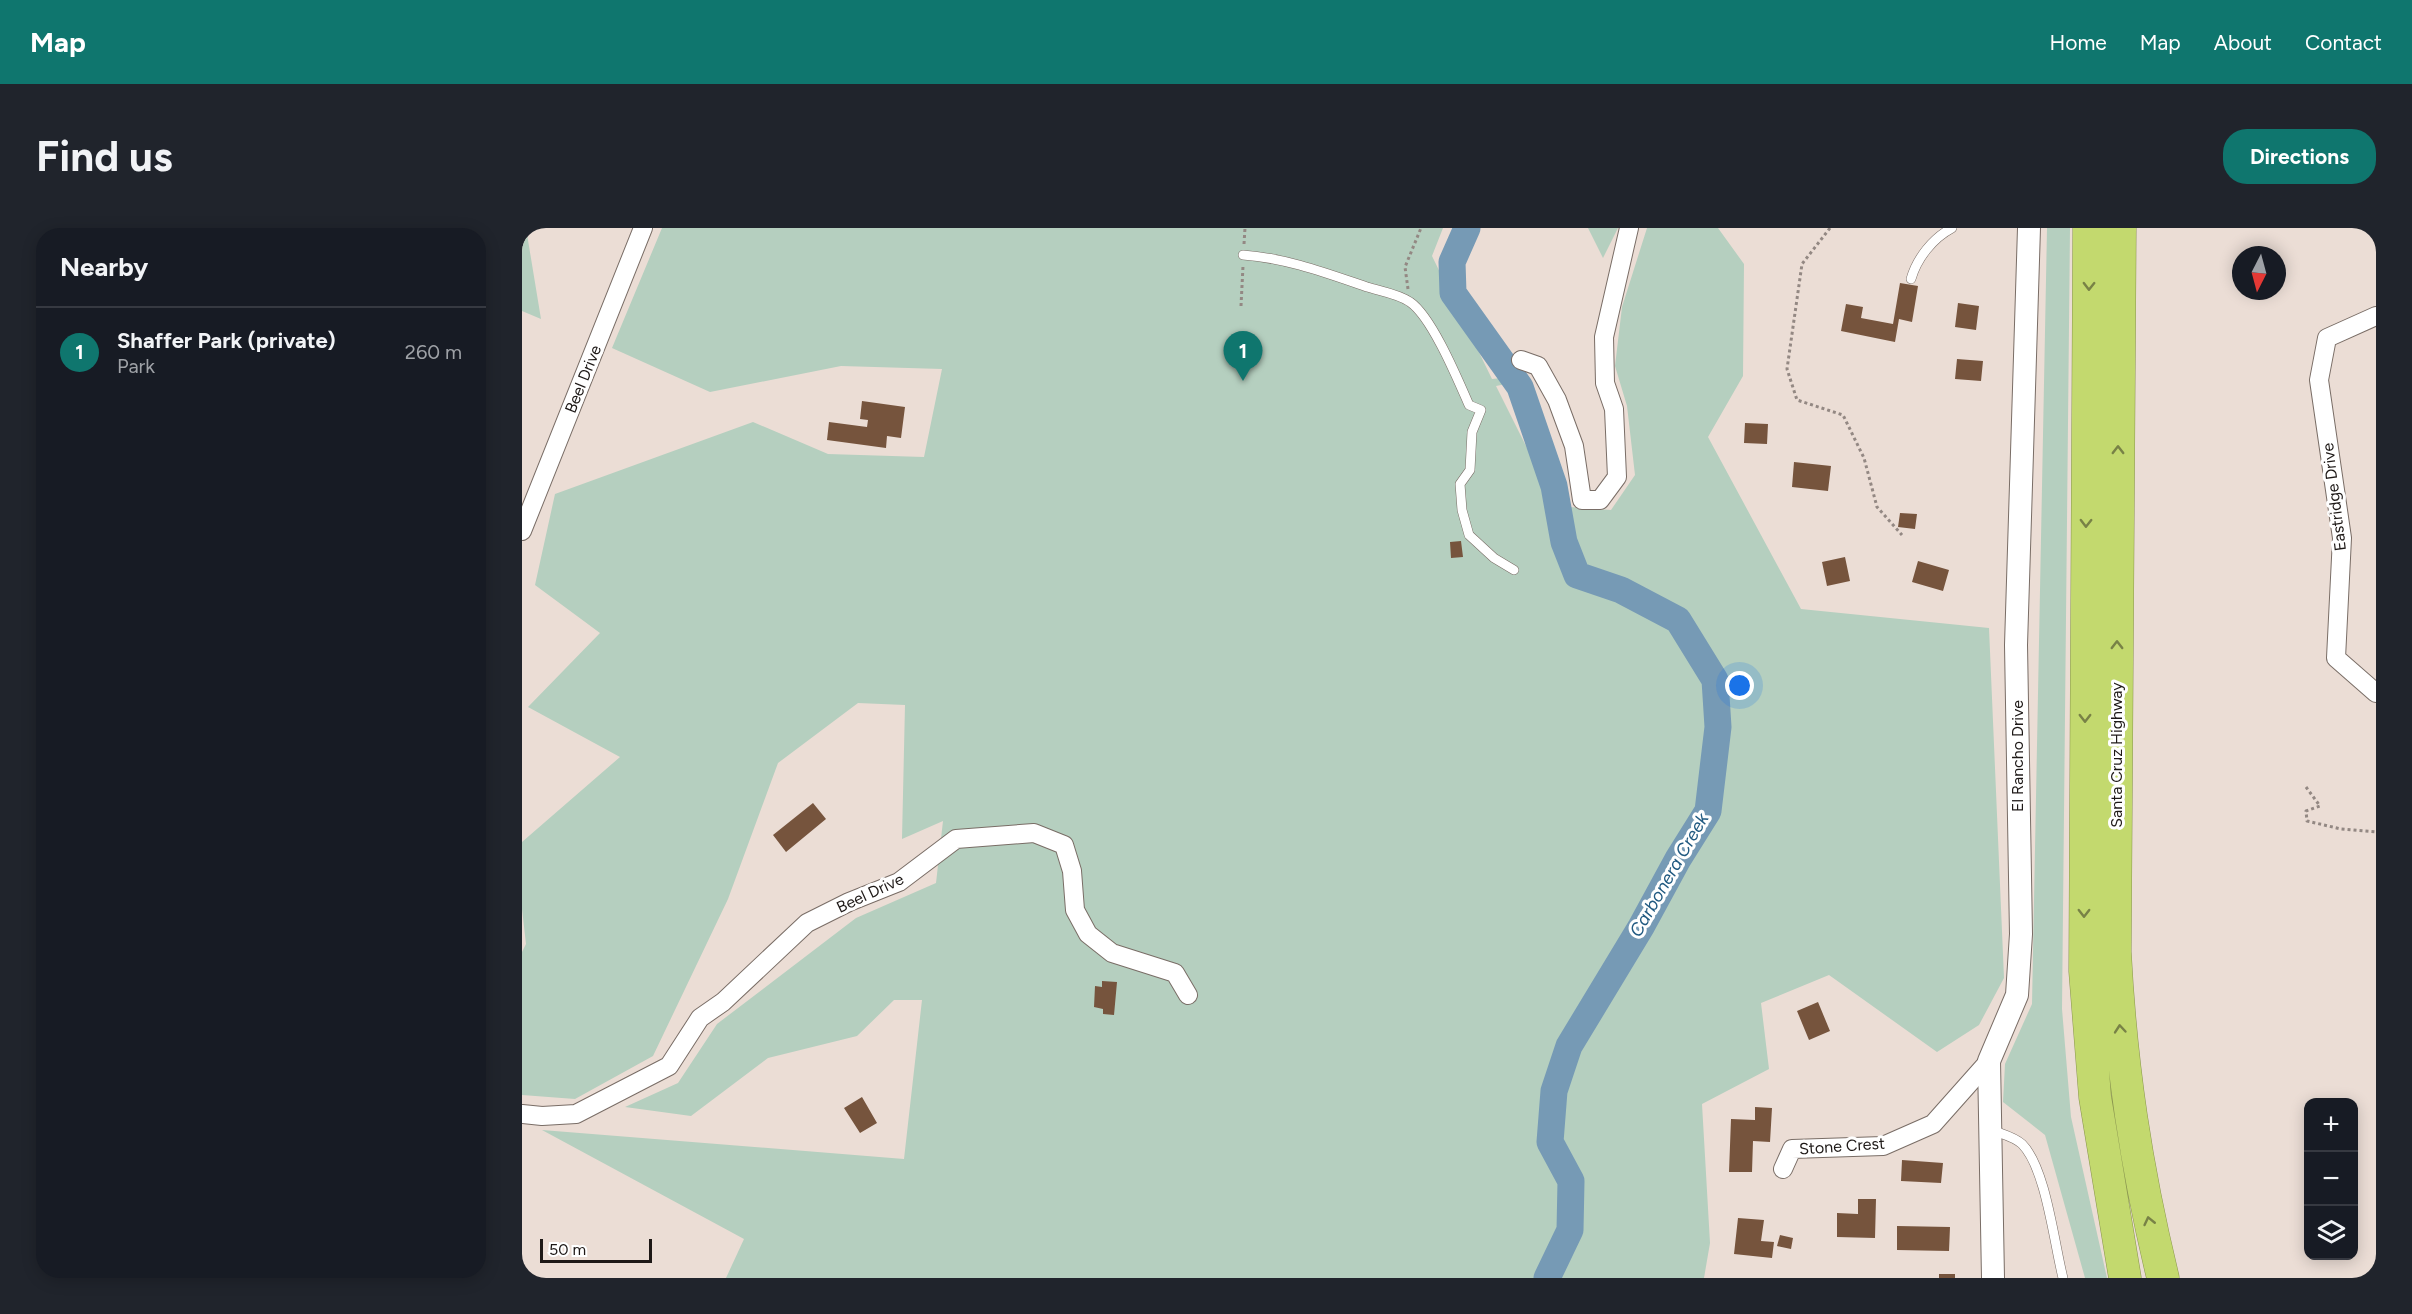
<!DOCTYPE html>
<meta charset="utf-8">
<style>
body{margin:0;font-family:Figtree,sans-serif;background:#20242c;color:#f1f3f6}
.controls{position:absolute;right:18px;bottom:18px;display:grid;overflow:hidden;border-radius:12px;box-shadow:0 3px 15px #0003}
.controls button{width:54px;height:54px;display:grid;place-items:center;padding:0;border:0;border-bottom:2px solid #363941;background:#171b24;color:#f1f3f6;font:30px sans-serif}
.compass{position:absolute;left:1710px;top:18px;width:54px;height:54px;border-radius:50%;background:#171b24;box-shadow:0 3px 15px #0003;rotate:186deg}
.scale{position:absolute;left:18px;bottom:15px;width:112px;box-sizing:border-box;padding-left:6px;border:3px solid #1d1816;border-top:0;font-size:16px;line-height:21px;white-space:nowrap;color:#1d1816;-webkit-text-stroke:4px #fff;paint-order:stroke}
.you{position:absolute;left:1218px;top:458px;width:21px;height:21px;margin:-15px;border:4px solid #fff;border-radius:50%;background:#1a73e8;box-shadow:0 0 0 9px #1a73e833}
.badge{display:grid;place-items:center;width:39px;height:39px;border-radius:50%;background:#0f766e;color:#fff;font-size:20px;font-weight:700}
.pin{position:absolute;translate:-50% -50px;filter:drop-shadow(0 2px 3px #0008)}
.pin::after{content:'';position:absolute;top:32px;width:21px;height:18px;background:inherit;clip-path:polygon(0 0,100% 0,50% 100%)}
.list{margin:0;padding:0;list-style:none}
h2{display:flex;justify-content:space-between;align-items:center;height:78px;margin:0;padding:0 24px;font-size:26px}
h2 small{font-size:20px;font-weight:400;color:#9ea1a6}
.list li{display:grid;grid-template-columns:39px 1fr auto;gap:18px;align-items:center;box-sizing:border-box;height:90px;padding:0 24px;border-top:2px solid #363941}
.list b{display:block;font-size:22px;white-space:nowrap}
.list p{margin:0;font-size:20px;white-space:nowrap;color:#9ea1a6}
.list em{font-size:20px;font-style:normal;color:#9ea1a6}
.icon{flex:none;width:33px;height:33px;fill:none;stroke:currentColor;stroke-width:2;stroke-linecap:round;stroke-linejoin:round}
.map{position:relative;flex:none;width:1854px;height:1050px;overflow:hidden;border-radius:24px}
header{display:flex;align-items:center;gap:36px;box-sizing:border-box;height:84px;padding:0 30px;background:#0f766e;color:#fff}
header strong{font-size:28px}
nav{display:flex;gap:33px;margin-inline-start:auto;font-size:21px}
.intro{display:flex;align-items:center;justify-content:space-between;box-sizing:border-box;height:144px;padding:0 36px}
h1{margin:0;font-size:42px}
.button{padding:15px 27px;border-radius:24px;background:#0f766e;color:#fff;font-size:21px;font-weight:700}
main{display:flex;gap:36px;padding:0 36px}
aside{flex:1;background:#171b24;border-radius:24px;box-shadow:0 3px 15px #0003}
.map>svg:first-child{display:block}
.green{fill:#b5cfbf}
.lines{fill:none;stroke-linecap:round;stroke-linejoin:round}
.river{stroke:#769ab5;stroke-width:27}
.building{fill:#76543d}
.service-casing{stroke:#796d66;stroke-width:10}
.minor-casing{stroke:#796d66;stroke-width:20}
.tertiary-casing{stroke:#796d66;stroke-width:24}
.motorway-casing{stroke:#89954f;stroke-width:33}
.path{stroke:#938883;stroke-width:3;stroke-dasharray:3 3;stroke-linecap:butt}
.service{stroke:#fff;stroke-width:9}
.minor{stroke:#fff;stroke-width:18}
.tertiary{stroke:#fff;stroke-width:22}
.motorway{stroke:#c3d96e;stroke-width:32}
.oneway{stroke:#788246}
.labels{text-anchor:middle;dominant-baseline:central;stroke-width:6;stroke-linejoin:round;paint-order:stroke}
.street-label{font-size:16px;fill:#1d1816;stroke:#fff}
.water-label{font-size:18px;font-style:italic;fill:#215a81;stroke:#fff}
</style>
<header>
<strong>Map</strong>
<nav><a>Home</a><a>Map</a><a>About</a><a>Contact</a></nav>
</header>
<div class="intro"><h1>Find us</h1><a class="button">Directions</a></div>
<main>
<aside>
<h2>Nearby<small></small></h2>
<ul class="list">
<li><span class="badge">1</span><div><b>Shaffer Park (private)</b><p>Park</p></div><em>260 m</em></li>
</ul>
</aside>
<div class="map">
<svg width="1854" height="1050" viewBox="0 0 1854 1050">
<rect width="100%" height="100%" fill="#ebddd5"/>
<path class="green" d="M0,0H4L19,91L0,83Z
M140,0H921L910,28L970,151L980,150L984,156L974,158L1034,278L1089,282L1113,247L1105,178L1093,138L1100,79L1125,0H1196L1222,36L1221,148L1186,209L1279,381L1467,400L1482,750L1457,797L1415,824L1307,747L1239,775L1247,841L1180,876L1188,1015L1182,1050H204L222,1011L20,902L382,931L400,772H372L335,808L246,830L169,888L103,879L156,855L195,796L334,690L414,655L421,593L380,611L383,477L336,475L256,535L206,671L131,828L53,871L0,867V724L4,716L0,681V614L98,529L6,479L78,405L13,357L33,266L231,194L306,226L402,229L420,141L319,138L188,164L90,120Z
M1066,0H1096L1081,30Z
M1525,0H1548L1540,781L1549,889L1585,1050H1563L1523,907L1481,874L1483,836L1510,776Z"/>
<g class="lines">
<path class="river" d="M945,0L930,34L931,65L998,159L1032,258L1042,314L1055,347L1099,362L1156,392L1193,452L1196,499L1186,583L1156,631L1119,699L1047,818L1032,863L1028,914L1049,953L1048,1002L1025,1050"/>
</g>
<path class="building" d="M1378,55L1396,58L1390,94L1377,91L1373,114L1319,103L1324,76L1341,79L1339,90L1371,96Z
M1436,75L1457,78L1454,102L1433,99Z
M1435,131L1461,133L1459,153L1433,151Z
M340,173L383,179L379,210L365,208L364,220L305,212L307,194L345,199L346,192L338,191Z
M1223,195L1246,196L1245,216L1222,215Z
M1272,234L1309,238L1306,263L1270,259Z
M1378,285L1395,286L1393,301L1376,299Z
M939,313L941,329L929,330L928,314Z
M1323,329L1328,353L1305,358L1300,334Z
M1396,333L1427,342L1421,363L1390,354Z
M291,575L304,591L264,624L251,607Z
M580,753L595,754L592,787L581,786V781L572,779L573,758L580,759Z
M1296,774L1308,803L1287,812L1275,783Z
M340,869L355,895L338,905L322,880Z
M1233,879L1250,880L1248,914L1231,913L1230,944H1207L1209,891L1233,892Z
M1380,932L1421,935L1419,955L1379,953Z
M1336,971H1354L1353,1010L1315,1009V985L1336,986Z
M1216,990L1242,992L1239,1013L1252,1014L1250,1030L1212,1026Z
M1375,998L1428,999L1427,1023L1375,1022Z
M1258,1007L1271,1010L1269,1021L1255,1018Z
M1417,1046H1433V1050H1417Z"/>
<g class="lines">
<g class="service-casing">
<path id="service" d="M721,27C764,30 804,45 845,59C858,63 877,66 888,74C910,89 936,152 947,177L959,182L950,204L948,242L938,256L940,282L947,307L972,330L992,342
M1389,51C1395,30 1411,10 1430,0
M1470,902C1480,906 1493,909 1500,916C1524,940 1532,1015 1541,1050"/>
</g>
<g class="minor-casing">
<path id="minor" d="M1854,88L1805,110L1797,152L1820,310L1814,430L1854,465
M999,132L1016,138L1035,172L1052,218L1060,272H1078L1095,249L1092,181L1083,155L1082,109L1107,0
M0,303L121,0
M0,886L20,888L54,886L147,838L178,790L201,774L285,695L327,674L377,654L434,611L512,605L542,617L550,643L553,682L566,706L590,725L653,745L666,767
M1261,941L1270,921L1361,918L1411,896L1467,833"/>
</g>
<g class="tertiary-casing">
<path id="tertiary" d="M1471,1050L1467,833L1495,767L1499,706L1494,417L1507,0"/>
</g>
<g class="motorway-casing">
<path id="motorway" d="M1567,0L1563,743L1573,869L1603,1050
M1598,0L1593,724C1599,838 1614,939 1641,1050"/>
</g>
<path class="path" d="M1308,0L1280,36L1265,141L1275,172L1321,187L1342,230L1355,279L1380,307
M722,16L723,0
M886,61L883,39L899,0
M719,78L721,38
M1784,559L1798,578L1784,583L1785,593L1819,601L1854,604"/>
<use href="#service" class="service"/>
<use href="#minor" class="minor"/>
<use href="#tertiary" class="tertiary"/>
<use href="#motorway" class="motorway"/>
</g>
<defs><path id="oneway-chevron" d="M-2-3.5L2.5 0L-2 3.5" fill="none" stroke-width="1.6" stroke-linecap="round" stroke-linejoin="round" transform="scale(1.5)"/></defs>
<g class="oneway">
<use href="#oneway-chevron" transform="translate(1567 58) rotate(91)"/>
<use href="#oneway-chevron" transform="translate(1596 222) rotate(-90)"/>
<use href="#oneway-chevron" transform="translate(1564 295) rotate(91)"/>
<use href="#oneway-chevron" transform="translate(1595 417) rotate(-90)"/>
<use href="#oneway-chevron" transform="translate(1563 490) rotate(90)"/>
<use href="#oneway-chevron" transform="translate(1562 685) rotate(90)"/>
<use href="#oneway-chevron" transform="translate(1598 801) rotate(-95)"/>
<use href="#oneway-chevron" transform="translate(1627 993) rotate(-103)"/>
</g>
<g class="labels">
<g class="street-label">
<text transform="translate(61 151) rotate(-68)">Beel Drive</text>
<text transform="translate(1812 269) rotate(-97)">Eastridge Drive</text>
<text transform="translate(1594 527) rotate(-90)">Santa Cruz Highway</text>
<text transform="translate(1495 528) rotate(-90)">El Rancho Drive</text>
<text transform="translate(348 665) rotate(-25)">Beel Drive</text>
<text transform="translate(1320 918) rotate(-4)">Stone Crest</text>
</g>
<g class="water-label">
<text transform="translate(1147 647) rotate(-60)">Carbonera Creek</text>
</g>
</g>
</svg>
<div class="controls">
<button>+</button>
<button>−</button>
<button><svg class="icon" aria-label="layers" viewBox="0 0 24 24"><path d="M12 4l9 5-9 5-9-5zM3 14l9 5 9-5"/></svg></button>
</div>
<svg class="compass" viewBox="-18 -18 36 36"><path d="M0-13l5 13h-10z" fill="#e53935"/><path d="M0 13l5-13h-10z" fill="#9ea1a6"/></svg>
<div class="scale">50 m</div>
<div class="you"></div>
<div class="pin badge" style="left:721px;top:153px">1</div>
</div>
</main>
